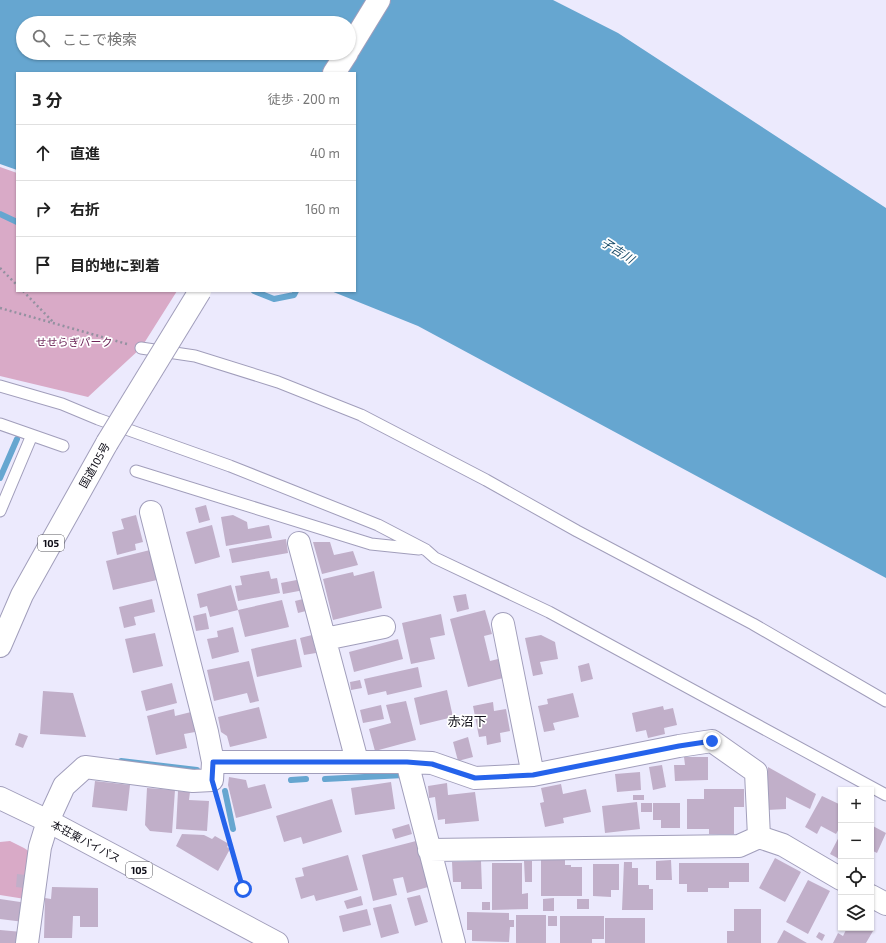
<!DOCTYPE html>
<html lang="ja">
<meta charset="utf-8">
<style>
body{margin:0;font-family:"Exo 2","Noto Sans JP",sans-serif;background:#f2f2f2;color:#222}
.controls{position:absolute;right:12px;bottom:12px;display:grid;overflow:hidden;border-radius:0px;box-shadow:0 1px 3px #0004}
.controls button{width:36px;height:36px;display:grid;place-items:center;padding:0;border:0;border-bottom:1px solid #e0e0e0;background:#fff;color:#222;font:20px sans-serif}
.stop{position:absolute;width:12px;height:12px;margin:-9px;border:3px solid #2563eb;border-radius:50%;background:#fff}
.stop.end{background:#2563eb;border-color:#fff;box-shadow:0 1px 4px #0008}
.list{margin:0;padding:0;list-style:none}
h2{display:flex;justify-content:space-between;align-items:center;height:52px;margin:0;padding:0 16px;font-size:17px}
h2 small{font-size:13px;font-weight:400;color:#767676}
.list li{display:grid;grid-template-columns:26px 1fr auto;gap:12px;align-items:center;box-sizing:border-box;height:56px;padding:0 16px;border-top:1px solid #e0e0e0}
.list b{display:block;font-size:15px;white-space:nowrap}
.list em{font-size:13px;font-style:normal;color:#767676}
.icon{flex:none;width:22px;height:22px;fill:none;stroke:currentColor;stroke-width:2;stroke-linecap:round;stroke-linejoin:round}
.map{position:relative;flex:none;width:886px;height:943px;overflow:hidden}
.search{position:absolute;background:#fff;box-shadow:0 1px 3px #0004;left:16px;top:16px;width:340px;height:44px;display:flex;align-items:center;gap:10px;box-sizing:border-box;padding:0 14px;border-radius:22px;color:#767676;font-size:15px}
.panel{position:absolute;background:#fff;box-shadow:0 1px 3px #0004;left:16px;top:72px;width:340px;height:220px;border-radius:0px}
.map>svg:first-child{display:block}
.green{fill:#d9aac7}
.water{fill:#66a6d0;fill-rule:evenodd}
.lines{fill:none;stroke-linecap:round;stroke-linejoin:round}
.stream{stroke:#66a6d0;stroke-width:6}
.building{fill:#c1afc9}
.lane-casing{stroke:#a19ebb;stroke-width:13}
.street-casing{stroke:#a19ebb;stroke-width:24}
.highway-casing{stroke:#a19ebb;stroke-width:24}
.path{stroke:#9391a0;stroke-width:2.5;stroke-dasharray:2 3;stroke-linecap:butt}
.lane{stroke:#fff;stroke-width:11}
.street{stroke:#fff;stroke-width:22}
.highway{stroke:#fff;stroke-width:22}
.highway-bridge-casing{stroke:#a19ebb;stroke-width:24;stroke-linecap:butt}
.highway-bridge{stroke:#fff;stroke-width:22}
.route{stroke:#2563eb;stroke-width:5}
.labels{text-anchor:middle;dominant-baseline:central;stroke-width:3.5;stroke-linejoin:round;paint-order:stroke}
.shield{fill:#fff;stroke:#56565d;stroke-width:1}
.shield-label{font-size:10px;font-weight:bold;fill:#0e0d17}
.park-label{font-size:11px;fill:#6c2457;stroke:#fff}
.street-label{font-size:11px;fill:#0e0d17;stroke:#fff}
.water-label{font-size:12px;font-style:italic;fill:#1a4c69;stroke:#fff}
.quarter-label{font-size:13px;fill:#0e0d17;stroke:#fff}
</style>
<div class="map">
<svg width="886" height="943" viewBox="0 0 886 943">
<rect width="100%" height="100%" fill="#eceafd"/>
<path class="green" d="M0,167L17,173V291H177L141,348L88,397L0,376Z
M10,841L24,848L30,852L25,899L0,895V842Z"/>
<path class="water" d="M0,0H553L618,33L886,208V578L418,326L331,291H355V73H17V170L0,164ZM23,23H349V53H23Z"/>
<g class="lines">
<path class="stream" d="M0,214L17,222
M254,291L274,299L294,295L296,291
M0,478L17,439
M121,761L197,770
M325,779L404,775L405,778
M291,780L306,779
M225,791L233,829"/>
</g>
<path class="building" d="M206,505L210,520L199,523L195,508Z
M136,515L143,542L135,544L136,550L117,555L112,532L124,529L121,519Z
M233,515L247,522L248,529L269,525L272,538L226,546L221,517Z
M212,525L220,557L195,564L186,532Z
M286,539L288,553L232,563L229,549Z
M313,542H330L334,555L353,551L358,565L322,574Z
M150,550L157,580L113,590L106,561Z
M269,571L271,579L277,578L280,593L238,601L235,586L242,585L240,576Z
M374,571L382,608L333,620L323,579L353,572L354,576Z
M302,579L304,590L283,594L281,583Z
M231,585L238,610L210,617L207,606L200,608L197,594Z
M466,594L469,609L457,612L453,596Z
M152,599L155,612L134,617L136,625L124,628L119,607Z
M303,599L306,611L298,613L295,601Z
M282,600L289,627L245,637L238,610Z
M485,610L492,634L484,636L490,661L498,659L503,678L468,687L450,619Z
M206,613L209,629L196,631L193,616Z
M441,614L445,635L430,638L435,659L411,664L402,623Z
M233,627L239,652L212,659L207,639L218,637L217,631Z
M155,633L163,666L133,673L125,639Z
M312,635L316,653L304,655L300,638Z
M541,635L555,642L558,659L540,662L543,674L533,676L525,638Z
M296,639L302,667L257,677L251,649Z
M398,639L403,659L354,672L349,652Z
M249,661L259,701L250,703L247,693L214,701L207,670Z
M589,663L593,679L581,682L578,666Z
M418,667L422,687L387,695L386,691L368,695L364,679Z
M360,680L362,688L351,690L350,682Z
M172,683L177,703L146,711L141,691Z
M447,690L453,717L420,725L414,698Z
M43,691L73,693L86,737L40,734Z
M573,693L579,717L553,723L555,730L544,732L538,706L548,704L547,699Z
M406,701L416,740L375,751L369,729L391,723L386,705Z
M493,702L494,711L506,709L510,731L500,733L501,742L487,745L486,736L479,737L473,706Z
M381,705L384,719L363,723L360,710Z
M663,706L664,710L673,708L677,725L664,728L665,734L648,738L646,730L636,732L632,713Z
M259,707L267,738L230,747L227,736L221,732L218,717Z
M174,709L175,716L191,712L195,732L184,734L187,748L156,755L147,716Z
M19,733L28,736L23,748L15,745Z
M468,737L473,757L458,761L453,742Z
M684,757H708V780L675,781L674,765H685Z
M662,765L666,787L653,790L649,767Z
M768,767L816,794L810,809L786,797V809L767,810Z
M640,772L641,790L617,792L615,774Z
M229,777L246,780L248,788L265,784L272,808L236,818L228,785Z
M95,781L130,785L127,811L92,807Z
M391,782L395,809L355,815L351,788Z
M447,783L448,795L475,792L479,821L445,824V819L438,820L435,797L429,798L428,786Z
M561,784L563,794L586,789L591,812L563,818L564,823L545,827L540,803L544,802L541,788Z
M147,788L175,790L172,833L150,831L145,825Z
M704,789H744V807H734V834H709V829H687V799H704Z
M178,791L190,792L189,800L209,801L207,831L176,829Z
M633,795H644V800H633Z
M822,796L841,805V825L836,834L821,826L817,834L805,827Z
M332,799L342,832L303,844L301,837L284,842L276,816Z
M637,802L640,829L605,833L602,806Z
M641,803H652V812H641Z
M653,803H680V828H661V820H653Z
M409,824L412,834L395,839L392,829Z
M871,825L886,833L877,853L871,850Z
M841,833V860L830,854Z
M182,834L204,835L212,839L215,836L229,844L227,847L230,849L218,871L176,846Z
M416,841L428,887L407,893L403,877L393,879L397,895L373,901L362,855Z
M348,855L358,890L316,901L314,895L301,899L295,878L304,876L302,868Z
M775,858L801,872L785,902L759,888Z
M541,859H565V865H571V867H582V896H541Z
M671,860L672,880H656V861Z
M481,861L482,889H461V882H453L452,862Z
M524,861H532V882H525Z
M624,862H632V868H638V885H649V889H653V910H622Z
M492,863H522V894L528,893V909L492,910Z
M679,863H749V882H729V888H708V892H687V884H679Z
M593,864H619V890H611V897L593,896Z
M17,874L26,875L24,888L16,887Z
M808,880L830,891L808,934L786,922Z
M52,887L98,888V927H80V916H73L72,938H44L45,898L51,899Z
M420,895L428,922L415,926L407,898Z
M361,896L363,905L347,909L344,901Z
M554,898V911H543V899Z
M0,899L27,903L24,922L0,919Z
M577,899H589V909H577Z
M482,902H490V910H482Z
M391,904L399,933L381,938L373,908Z
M367,909L371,925L343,932L339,916Z
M734,909H761V943H727V931H734Z
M467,912L509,913V920H514V927H510L509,942L472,941V930H467Z
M516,915H546V943H516Z
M548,916H557V926H548Z
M560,916H604V939H592V943H560Z
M605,918H645V943H605Z
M847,928H867L873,931L866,943H833L838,933L843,936Z
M0,930L22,932L21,943H0Z
M784,930L807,943H777Z
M819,932L825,935L822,941L816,937Z"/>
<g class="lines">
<g class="lane-casing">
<path id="lane" d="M141,348L195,356L278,382L361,415L486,480L577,531L753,624L886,701
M0,386L62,404L98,419L230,466L378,525L426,550L435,558L549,612L886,795
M0,424L63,446
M136,471L371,544L419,549
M0,511L32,435"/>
</g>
<g class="street-casing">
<path id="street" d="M299,543L357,761
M503,624L533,775
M325,639L384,627
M213,762H407L432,763L475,778L533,775L679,746L712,741L756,772L759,837
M407,762L454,943
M429,850L739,846L759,837L783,845L841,879
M871,896L886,904
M27,943L40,847L48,821L64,786L85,767L193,781L212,780L213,762L207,732L151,512"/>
</g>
<g class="highway-casing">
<path id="highway" d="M349,49L379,0
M334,73L347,53
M0,646L22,595L107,443
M0,798L48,821L277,943"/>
</g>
<path class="path" d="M0,268L17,285
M23,291L54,323
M0,308L127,344
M218,800L243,889"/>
<use href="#lane" class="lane"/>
<use href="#street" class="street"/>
<use href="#highway" class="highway"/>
<g class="highway-bridge-casing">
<path id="highway-bridge" d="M107,443L200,291"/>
</g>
<use href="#highway-bridge" class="highway-bridge"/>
</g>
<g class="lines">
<path class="route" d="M243,889L212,780L213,762H407L432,764L475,778L533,775L679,746L712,741"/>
</g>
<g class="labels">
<g class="shield">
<rect x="38" y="535" width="26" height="16" rx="3"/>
<rect x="126" y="862" width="26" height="16" rx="3"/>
</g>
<g class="shield-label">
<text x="51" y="543">105</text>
<text x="139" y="870">105</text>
</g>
<g class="park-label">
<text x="74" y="341">せせらぎパーク</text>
</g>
<g class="street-label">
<text transform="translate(94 465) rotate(-61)">国道105号</text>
<text transform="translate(86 841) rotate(28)">本荘東バイパス</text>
</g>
<g class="water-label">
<text transform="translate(618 250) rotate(32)">子吉川</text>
</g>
<g class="quarter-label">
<text x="467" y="721">赤沼下</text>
</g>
</g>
</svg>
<div class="controls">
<button>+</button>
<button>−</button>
<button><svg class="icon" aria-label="locate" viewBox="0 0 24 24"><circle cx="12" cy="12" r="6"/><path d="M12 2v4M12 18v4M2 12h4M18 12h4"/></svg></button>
<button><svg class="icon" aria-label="layers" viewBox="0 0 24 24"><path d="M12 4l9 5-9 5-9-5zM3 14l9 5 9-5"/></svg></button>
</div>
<div class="stop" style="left:243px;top:889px"></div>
<div class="stop end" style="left:712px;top:741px"></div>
<div class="search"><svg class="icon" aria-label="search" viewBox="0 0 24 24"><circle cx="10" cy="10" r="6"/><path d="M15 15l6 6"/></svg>ここで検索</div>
<section class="panel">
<h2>3 分<small>徒歩 · 200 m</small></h2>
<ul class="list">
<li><svg class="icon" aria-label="ahead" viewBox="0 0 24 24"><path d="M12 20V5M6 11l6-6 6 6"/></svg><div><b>直進</b></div><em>40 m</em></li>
<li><svg class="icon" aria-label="right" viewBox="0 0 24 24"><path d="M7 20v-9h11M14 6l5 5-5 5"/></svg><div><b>右折</b></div><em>160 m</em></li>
<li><svg class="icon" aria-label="arrive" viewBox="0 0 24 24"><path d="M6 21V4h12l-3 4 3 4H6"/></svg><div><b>目的地に到着</b></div></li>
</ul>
</section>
</div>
